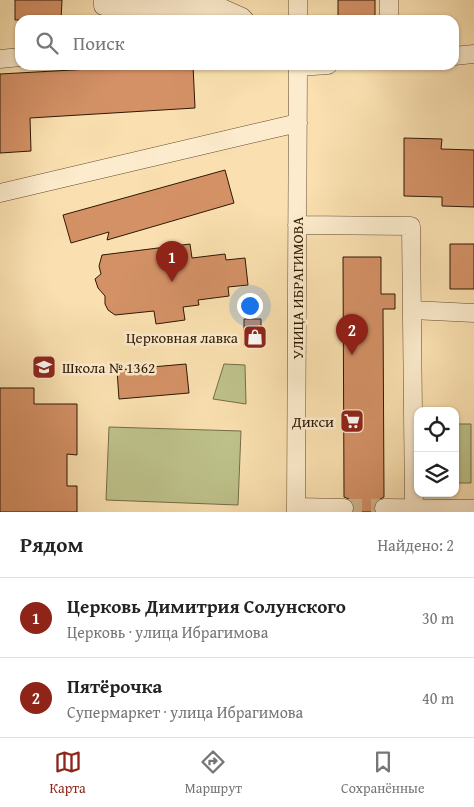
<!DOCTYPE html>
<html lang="ru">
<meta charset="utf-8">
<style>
body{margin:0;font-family:"Gentium Book Plus",serif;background:#f2f2f2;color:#222}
.controls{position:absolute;right:15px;bottom:15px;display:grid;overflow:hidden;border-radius:10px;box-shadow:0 1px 4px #0004}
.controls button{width:45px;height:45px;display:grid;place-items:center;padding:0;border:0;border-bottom:1px solid #e0e0e0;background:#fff;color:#222;font:25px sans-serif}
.you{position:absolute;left:249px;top:305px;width:18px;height:18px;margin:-12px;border:4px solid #fff;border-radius:50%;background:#1a73e8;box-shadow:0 0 0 8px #1a73e833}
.badge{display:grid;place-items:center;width:32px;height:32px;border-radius:50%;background:#8f2418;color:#fff;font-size:16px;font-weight:700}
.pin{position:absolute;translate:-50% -41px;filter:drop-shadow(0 1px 2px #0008)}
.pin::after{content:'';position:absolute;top:26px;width:18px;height:15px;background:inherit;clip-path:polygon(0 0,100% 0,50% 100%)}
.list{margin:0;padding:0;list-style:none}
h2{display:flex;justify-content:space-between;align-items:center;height:65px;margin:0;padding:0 20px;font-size:21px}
h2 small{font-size:16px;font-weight:400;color:#767676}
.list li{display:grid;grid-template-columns:32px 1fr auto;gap:15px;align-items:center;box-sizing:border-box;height:80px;padding:0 20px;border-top:1px solid #e0e0e0}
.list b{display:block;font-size:19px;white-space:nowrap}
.list p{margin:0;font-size:16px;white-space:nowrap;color:#767676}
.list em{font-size:16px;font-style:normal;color:#767676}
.icon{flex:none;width:28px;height:28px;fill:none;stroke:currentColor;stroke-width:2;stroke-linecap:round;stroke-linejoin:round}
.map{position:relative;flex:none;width:474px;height:512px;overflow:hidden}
.search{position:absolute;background:#fff;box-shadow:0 1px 4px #0004;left:15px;right:15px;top:15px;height:55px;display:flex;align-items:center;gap:12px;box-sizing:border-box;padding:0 18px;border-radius:15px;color:#767676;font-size:19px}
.sheet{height:225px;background:#fff}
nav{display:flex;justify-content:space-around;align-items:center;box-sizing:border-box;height:70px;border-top:1px solid #e0e0e0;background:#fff;font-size:14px;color:#767676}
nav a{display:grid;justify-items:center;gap:2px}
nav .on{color:#8f2418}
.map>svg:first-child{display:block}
.green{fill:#bec28b;stroke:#766d47}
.building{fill:#d49166;stroke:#2e1803}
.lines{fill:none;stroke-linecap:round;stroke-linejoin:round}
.minor-tunnel{stroke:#d1b88d;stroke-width:18;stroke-dasharray:18 9;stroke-linecap:butt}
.minor-casing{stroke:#614a2e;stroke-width:19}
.minor{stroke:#fcebcc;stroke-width:18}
.labels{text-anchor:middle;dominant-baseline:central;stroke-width:5;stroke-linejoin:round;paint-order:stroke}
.street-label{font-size:15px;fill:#2e1803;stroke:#fcebcc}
.poi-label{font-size:15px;fill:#2e1803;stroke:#fcebcc;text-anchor:end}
</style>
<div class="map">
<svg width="474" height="512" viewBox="0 0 474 512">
<rect width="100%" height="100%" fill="#fae0b0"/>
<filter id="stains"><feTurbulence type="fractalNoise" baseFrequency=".004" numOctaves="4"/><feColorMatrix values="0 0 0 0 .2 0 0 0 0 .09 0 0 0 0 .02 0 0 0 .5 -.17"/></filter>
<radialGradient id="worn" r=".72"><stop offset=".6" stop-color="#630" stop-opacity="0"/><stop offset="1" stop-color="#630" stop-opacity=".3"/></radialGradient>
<path class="green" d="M224,364L245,365L246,404L213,399Z
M455,424H471V483H455Z
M109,427L241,431L238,505L106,500Z"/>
<path class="building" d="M15,0H62L61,20H15Z
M338,0H375V20H338Z
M163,65H193L195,108L30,118L31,151L0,153V74Z
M404,138L442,139L441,149L474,150V207L442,206V197L404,196Z
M225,170L234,203L107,240L109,232L71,243L63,215Z
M190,244L192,258L225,254L226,260L245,258L248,285L228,287L229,296L198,300L199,305L183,307L185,320L156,324L154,311L115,315L108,310L105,304V296L98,288L95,279L101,274L99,266L102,255Z
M450,244H474V289H450Z
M343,257H381V294H395V309H383L384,497L375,502L373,507L374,512H354L353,502L349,499L344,497Z
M244,319H261V345H244Z
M186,364L189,393L119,399L117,370Z
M0,388H34V404H77V455L67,454V486H77V512H0Z"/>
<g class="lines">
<path class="minor-tunnel" d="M344,508H384"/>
<g class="minor-casing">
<path id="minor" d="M103,0V6L222,8L242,17L245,20
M298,0V20
M389,20V0
M454,56L474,54
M0,59L20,57
M298,67L328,65
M0,193L298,123
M297,225L411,226L414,508
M412,310L474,313
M296,507L344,508
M384,508L474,509
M296,512L298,65"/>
</g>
<use href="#minor" class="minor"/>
</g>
<defs>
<g id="shop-square" transform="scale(1.25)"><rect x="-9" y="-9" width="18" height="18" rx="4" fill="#8f2418" stroke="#fcebcc"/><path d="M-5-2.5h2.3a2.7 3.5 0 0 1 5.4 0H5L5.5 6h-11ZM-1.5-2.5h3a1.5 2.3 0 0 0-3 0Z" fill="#fff"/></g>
<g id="school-square" transform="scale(1.25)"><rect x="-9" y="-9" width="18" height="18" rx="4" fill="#8f2418" stroke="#fcebcc"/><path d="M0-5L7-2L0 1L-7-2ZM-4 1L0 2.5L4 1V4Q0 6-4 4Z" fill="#fff"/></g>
<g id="supermarket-square" transform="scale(1.25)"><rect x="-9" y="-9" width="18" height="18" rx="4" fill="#8f2418" stroke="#fcebcc"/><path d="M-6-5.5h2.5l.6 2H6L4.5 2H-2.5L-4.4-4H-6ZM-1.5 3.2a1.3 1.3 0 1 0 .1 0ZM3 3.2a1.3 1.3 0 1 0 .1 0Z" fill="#fff"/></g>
</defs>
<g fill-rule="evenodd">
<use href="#shop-square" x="255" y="337"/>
<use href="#school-square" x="44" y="367"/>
<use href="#supermarket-square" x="352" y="421"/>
</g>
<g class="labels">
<g class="street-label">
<text transform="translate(297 288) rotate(-90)">УЛИЦА ИБРАГИМОВА</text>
</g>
<g class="poi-label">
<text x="238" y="337">Церковная лавка</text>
<text x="62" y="367" text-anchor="start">Школа № 1362</text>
<text x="334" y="421">Дикси</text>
</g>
</g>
<rect width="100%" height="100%" filter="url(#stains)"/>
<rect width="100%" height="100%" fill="url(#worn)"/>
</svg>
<div class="controls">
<button><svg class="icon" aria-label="locate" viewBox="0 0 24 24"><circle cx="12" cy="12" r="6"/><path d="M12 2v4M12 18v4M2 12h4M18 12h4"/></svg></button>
<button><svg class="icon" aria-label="layers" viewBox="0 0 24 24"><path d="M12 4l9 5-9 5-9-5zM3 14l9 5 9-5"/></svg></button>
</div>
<div class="you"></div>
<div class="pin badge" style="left:172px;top:282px">1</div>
<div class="pin badge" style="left:352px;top:355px">2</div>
<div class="search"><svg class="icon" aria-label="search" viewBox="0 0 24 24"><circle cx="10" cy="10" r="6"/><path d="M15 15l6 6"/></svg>Поиск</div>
</div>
<section class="sheet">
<h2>Рядом<small>Найдено: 2</small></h2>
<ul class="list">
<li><span class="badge">1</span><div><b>Церковь Димитрия Солунского</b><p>Церковь · улица Ибрагимова</p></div><em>30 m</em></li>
<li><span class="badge">2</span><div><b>Пятёрочка</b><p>Супермаркет · улица Ибрагимова</p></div><em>40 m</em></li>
</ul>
</section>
<nav>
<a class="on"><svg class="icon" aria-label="map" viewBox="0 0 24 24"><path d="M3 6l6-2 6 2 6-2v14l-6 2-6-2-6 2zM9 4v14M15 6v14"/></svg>Карта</a>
<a><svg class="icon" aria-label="directions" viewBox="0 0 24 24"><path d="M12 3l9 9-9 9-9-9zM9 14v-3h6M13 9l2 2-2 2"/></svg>Маршрут</a>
<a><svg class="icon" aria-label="saved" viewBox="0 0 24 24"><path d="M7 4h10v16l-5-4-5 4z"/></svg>Сохранённые</a>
</nav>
